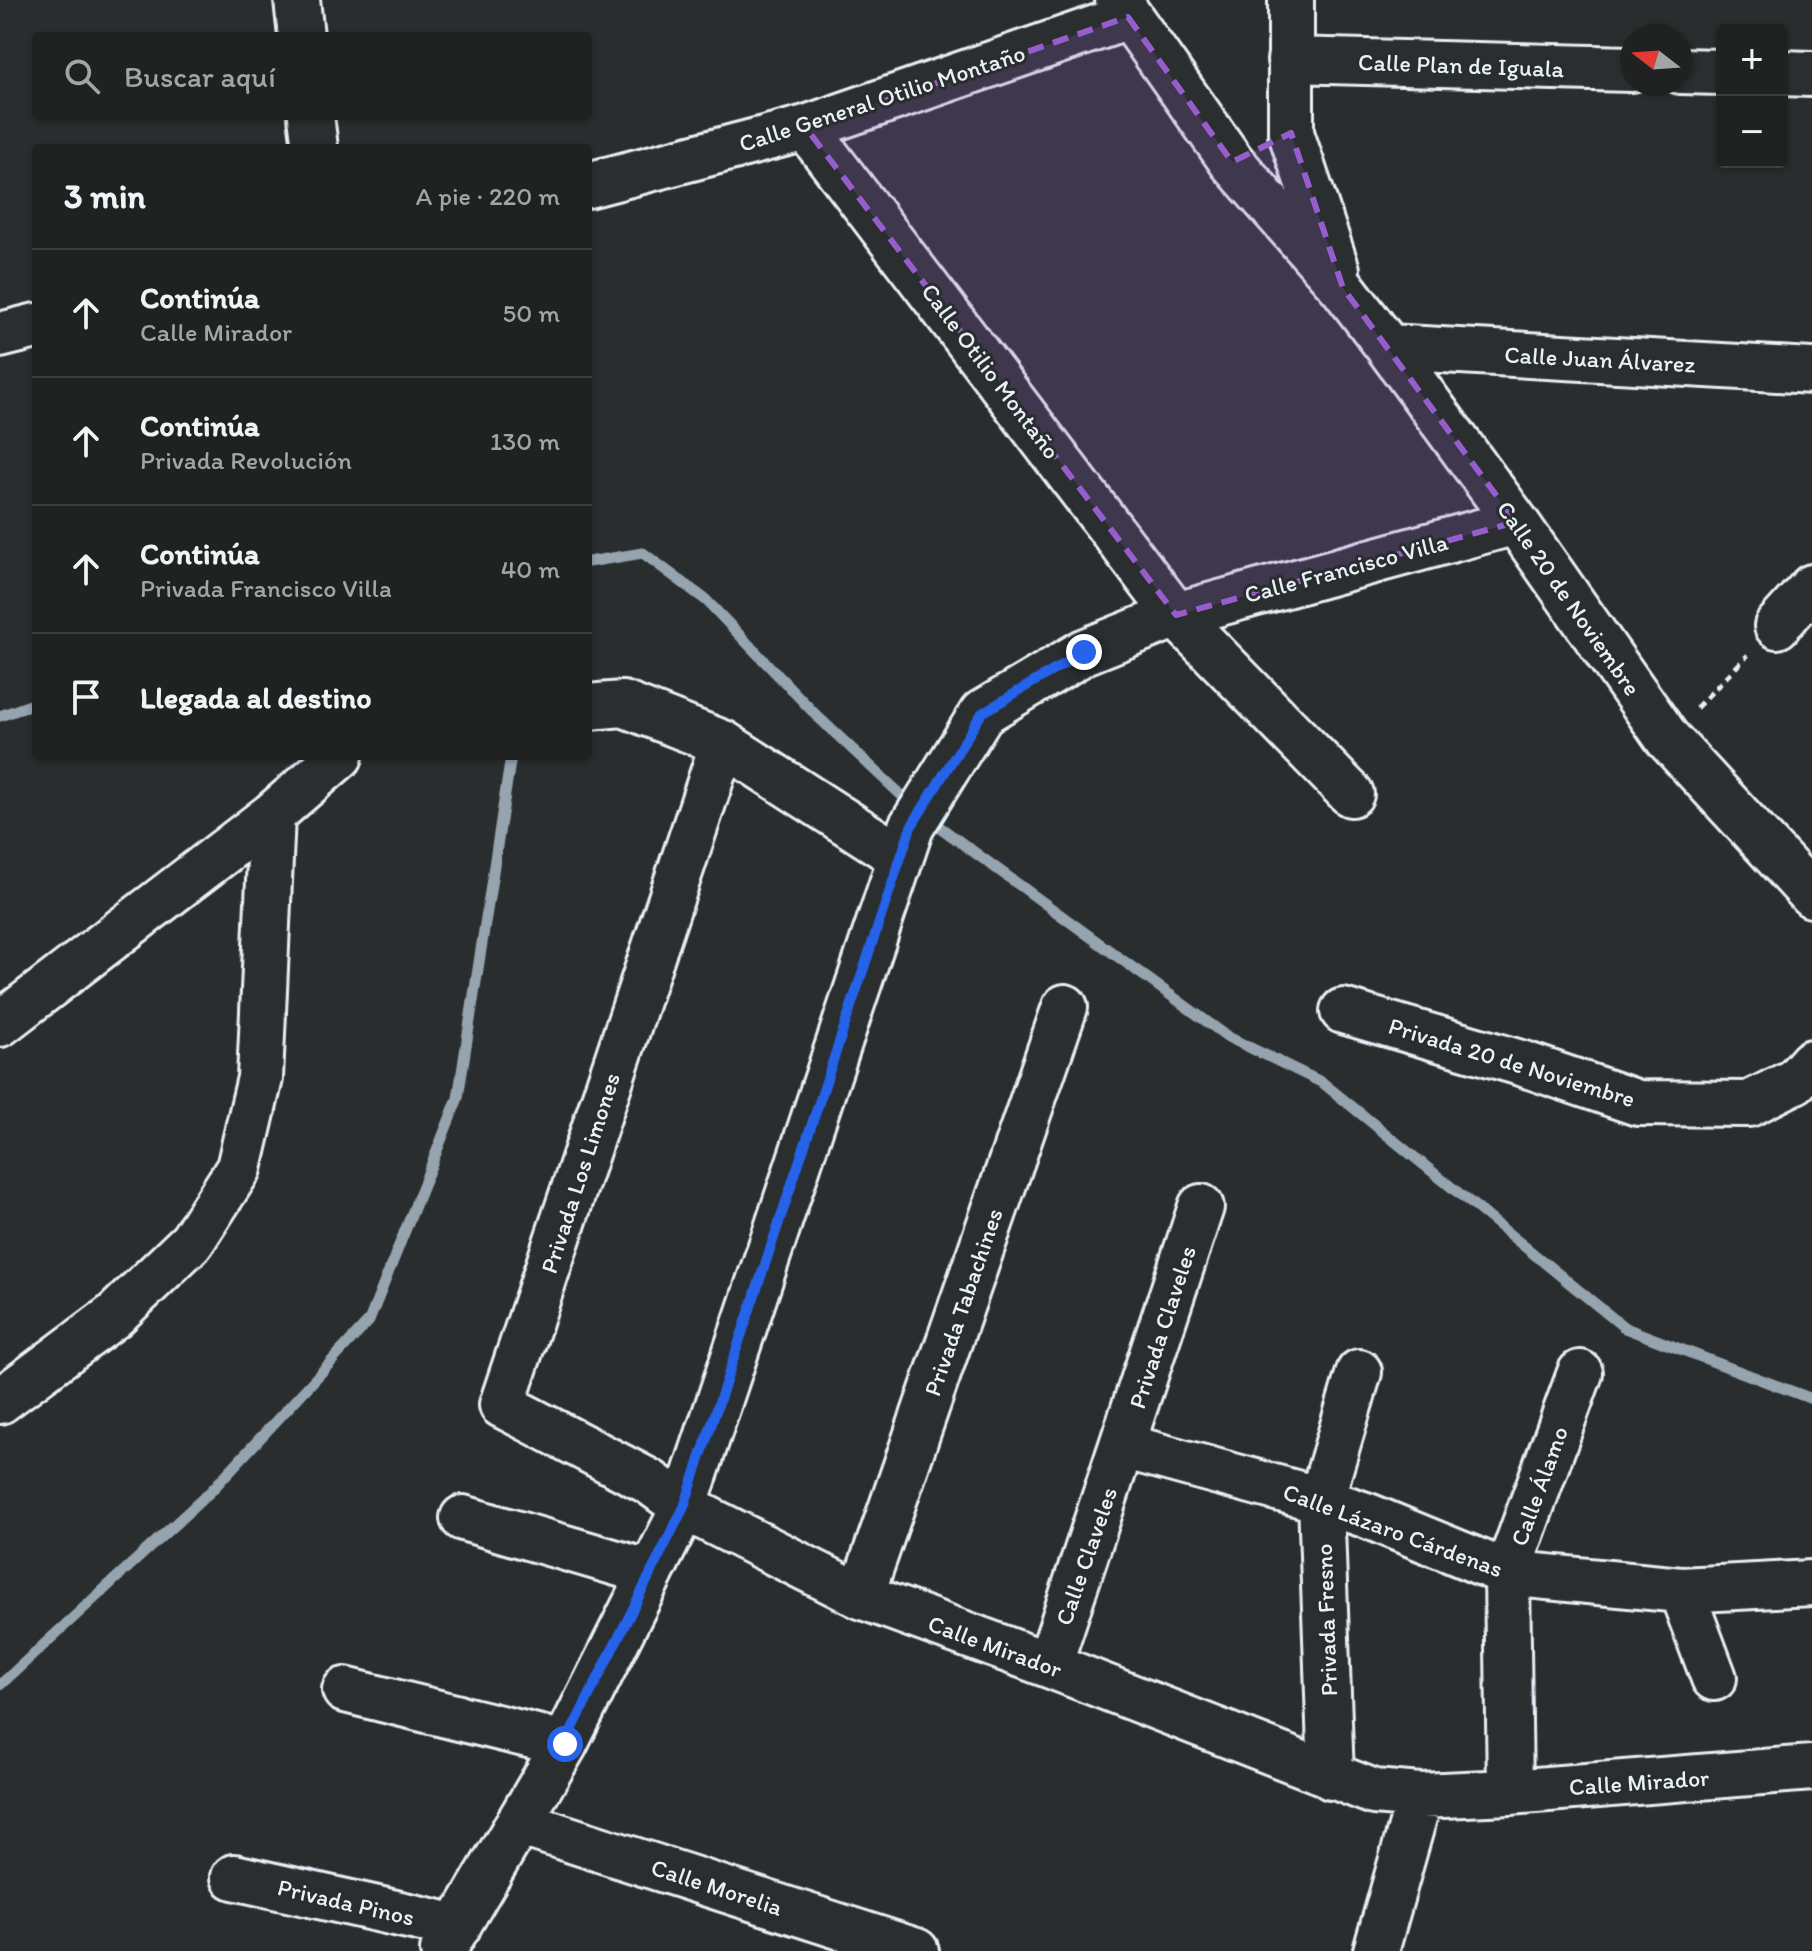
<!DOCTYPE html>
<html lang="es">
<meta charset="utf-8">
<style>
body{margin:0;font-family:Itim,sans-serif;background:#282a2a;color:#f1f3f6}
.controls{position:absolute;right:24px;top:24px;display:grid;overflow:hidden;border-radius:8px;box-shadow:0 2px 6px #0004}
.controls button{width:72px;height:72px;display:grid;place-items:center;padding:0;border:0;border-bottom:2px solid #3d3f40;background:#202222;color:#f1f3f6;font:40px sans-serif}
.compass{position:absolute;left:1620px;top:24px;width:72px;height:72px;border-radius:50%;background:#202222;box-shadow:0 2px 6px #0004;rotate:287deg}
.stop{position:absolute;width:24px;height:24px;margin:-18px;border:6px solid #2563eb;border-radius:50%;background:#fff}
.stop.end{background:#2563eb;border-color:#fff;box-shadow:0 2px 8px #0008}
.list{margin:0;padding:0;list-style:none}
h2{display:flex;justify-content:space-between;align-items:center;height:104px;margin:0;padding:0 32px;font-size:34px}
h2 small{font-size:26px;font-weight:400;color:#a2a4a5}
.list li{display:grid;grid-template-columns:52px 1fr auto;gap:24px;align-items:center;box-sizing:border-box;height:128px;padding:0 32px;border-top:2px solid #3d3f40}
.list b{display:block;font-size:30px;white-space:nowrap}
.list p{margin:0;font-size:26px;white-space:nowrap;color:#a2a4a5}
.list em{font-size:26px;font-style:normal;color:#a2a4a5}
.icon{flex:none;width:44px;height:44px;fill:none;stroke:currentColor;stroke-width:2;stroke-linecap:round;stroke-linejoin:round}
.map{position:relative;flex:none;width:1812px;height:1951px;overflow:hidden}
.search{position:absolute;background:#202222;box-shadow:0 2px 6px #0004;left:32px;top:32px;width:560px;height:88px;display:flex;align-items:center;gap:20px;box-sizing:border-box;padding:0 28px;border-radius:8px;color:#a2a4a5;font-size:30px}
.panel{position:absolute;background:#202222;box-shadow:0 2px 6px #0004;left:32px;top:144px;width:560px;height:616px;border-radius:8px}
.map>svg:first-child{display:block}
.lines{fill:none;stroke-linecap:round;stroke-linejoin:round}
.stream{stroke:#95a4af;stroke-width:11}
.minor-casing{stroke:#e8f1f8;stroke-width:50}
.path{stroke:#e8f1f8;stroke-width:5;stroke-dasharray:8 6;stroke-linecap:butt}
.minor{stroke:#2a2d2e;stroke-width:44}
.route{stroke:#2563eb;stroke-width:10}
.marked{fill:#965dcd;fill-opacity:0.2;stroke:#965dcd;stroke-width:6;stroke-dasharray:16 10;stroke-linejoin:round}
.labels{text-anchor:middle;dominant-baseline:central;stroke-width:6;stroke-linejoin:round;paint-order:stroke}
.street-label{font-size:24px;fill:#e8f1f8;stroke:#2a2d2e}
</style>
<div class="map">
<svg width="1812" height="1951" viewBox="0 0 1812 1951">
<rect width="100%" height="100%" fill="#2a2d2e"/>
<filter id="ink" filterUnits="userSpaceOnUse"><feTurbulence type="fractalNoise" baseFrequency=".0125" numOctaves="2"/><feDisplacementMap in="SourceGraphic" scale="16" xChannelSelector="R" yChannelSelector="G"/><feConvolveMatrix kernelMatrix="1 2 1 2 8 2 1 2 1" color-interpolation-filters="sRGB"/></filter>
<g filter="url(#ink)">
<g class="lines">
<path class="stream" d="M588,562L643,553L706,600L817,716L913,806
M0,716L36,703
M926,817L1228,1037L1323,1083L1625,1328L1812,1399
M0,1685L211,1491L369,1321L458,1098L511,756"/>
<g class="minor-casing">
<path id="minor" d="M297,0L301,36
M1118,0L1232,162L1343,288L1388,347L1516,522L1667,738L1812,895
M1291,0V133L1337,270
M1290,60L1632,69
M1680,71L1722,72
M1782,73L1812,74
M311,116L315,148
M806,128L1176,615L1351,794
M588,185L806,128L1128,17
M0,335L36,326
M1388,347L1812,371
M1777,626L1812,587
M588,707L623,704L723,743L900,857
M723,743L502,1405L650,1482L684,1507L861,1596L1049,1665L1374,1792L1420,1796L1510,1792L1812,1768
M1343,1011L1521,1063L1638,1103L1749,1104L1795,1081L1812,1062
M0,1024L272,815L340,756
M0,1401L114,1316L192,1241L239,1168L260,1078L272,815
M1123,1446L1321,1500L1368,1516L1507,1573L1681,1590L1812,1583
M463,1518L651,1573
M1681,1590L1714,1678
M861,1596L1065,1007
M1049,1665L1201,1207
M345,1690L565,1744
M1331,1777L1321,1500L1359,1372
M1510,1792L1507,1573L1580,1373
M519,1823L916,1951
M234,1877L458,1927
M443,1951L565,1744L684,1507L911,827L982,713L1084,652L1176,615L1516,522
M1376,1951L1420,1796"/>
</g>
<path class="path" d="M1696,708L1748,655"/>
<use href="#minor" class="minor"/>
</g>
</g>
<g class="lines" filter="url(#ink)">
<path class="route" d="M565,1744L684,1507L911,827L982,713L1084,652"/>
</g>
<path class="marked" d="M1128,17L1232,162L1291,133L1343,288L1516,522L1176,615L806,128Z"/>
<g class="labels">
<g class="street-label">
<text transform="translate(1461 65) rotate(2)">Calle Plan de Iguala</text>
<text transform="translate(882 98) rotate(-18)">Calle General Otilio Montaño</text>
<text transform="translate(1600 359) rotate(3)">Calle Juan Álvarez</text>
<text transform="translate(991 371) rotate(53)">Calle Otilio Montaño</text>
<text transform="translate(1346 568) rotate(-15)">Calle Francisco Villa</text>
<text transform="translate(1569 598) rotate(55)">Calle 20 de Noviembre</text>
<text transform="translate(1512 1062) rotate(17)">Privada 20 de Noviembre</text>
<text transform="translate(580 1173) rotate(-72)">Privada Los Limones</text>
<text transform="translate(963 1302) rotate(-71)">Privada Tabachines</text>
<text transform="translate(1162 1327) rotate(-72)">Privada Claveles</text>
<text transform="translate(1539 1486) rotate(-70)">Calle Álamo</text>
<text transform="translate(1393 1530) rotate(20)">Calle Lázaro Cárdenas</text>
<text transform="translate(1086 1556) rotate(-71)">Calle Claveles</text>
<text transform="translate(1326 1620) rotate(-92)">Privada Fresno</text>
<text transform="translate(995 1646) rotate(20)">Calle Mirador</text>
<text transform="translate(1639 1782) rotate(-4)">Calle Mirador</text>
<text transform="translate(717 1887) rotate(18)">Calle Morelia</text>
<text transform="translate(346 1902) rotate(13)">Privada Pinos</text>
</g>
</g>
</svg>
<div class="controls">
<button>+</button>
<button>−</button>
</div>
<svg class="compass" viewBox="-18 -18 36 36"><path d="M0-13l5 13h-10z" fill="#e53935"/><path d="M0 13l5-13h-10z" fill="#a2a4a5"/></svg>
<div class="stop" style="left:565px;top:1744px"></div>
<div class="stop end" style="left:1084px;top:652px"></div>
<div class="search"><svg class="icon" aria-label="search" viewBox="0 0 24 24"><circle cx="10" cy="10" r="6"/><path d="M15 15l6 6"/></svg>Buscar aquí</div>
<section class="panel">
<h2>3 min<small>A pie · 220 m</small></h2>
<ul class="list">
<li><svg class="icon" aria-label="ahead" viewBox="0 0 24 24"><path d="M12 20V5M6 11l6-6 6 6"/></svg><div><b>Continúa</b><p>Calle Mirador</p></div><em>50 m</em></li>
<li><svg class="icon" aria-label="ahead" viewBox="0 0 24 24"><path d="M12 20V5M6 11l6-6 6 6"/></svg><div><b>Continúa</b><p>Privada Revolución</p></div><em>130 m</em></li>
<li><svg class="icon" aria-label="ahead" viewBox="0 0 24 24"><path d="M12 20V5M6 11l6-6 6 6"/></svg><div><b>Continúa</b><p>Privada Francisco Villa</p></div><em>40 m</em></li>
<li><svg class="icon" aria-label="arrive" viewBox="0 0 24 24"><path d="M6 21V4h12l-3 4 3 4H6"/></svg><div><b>Llegada al destino</b></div></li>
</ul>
</section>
</div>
